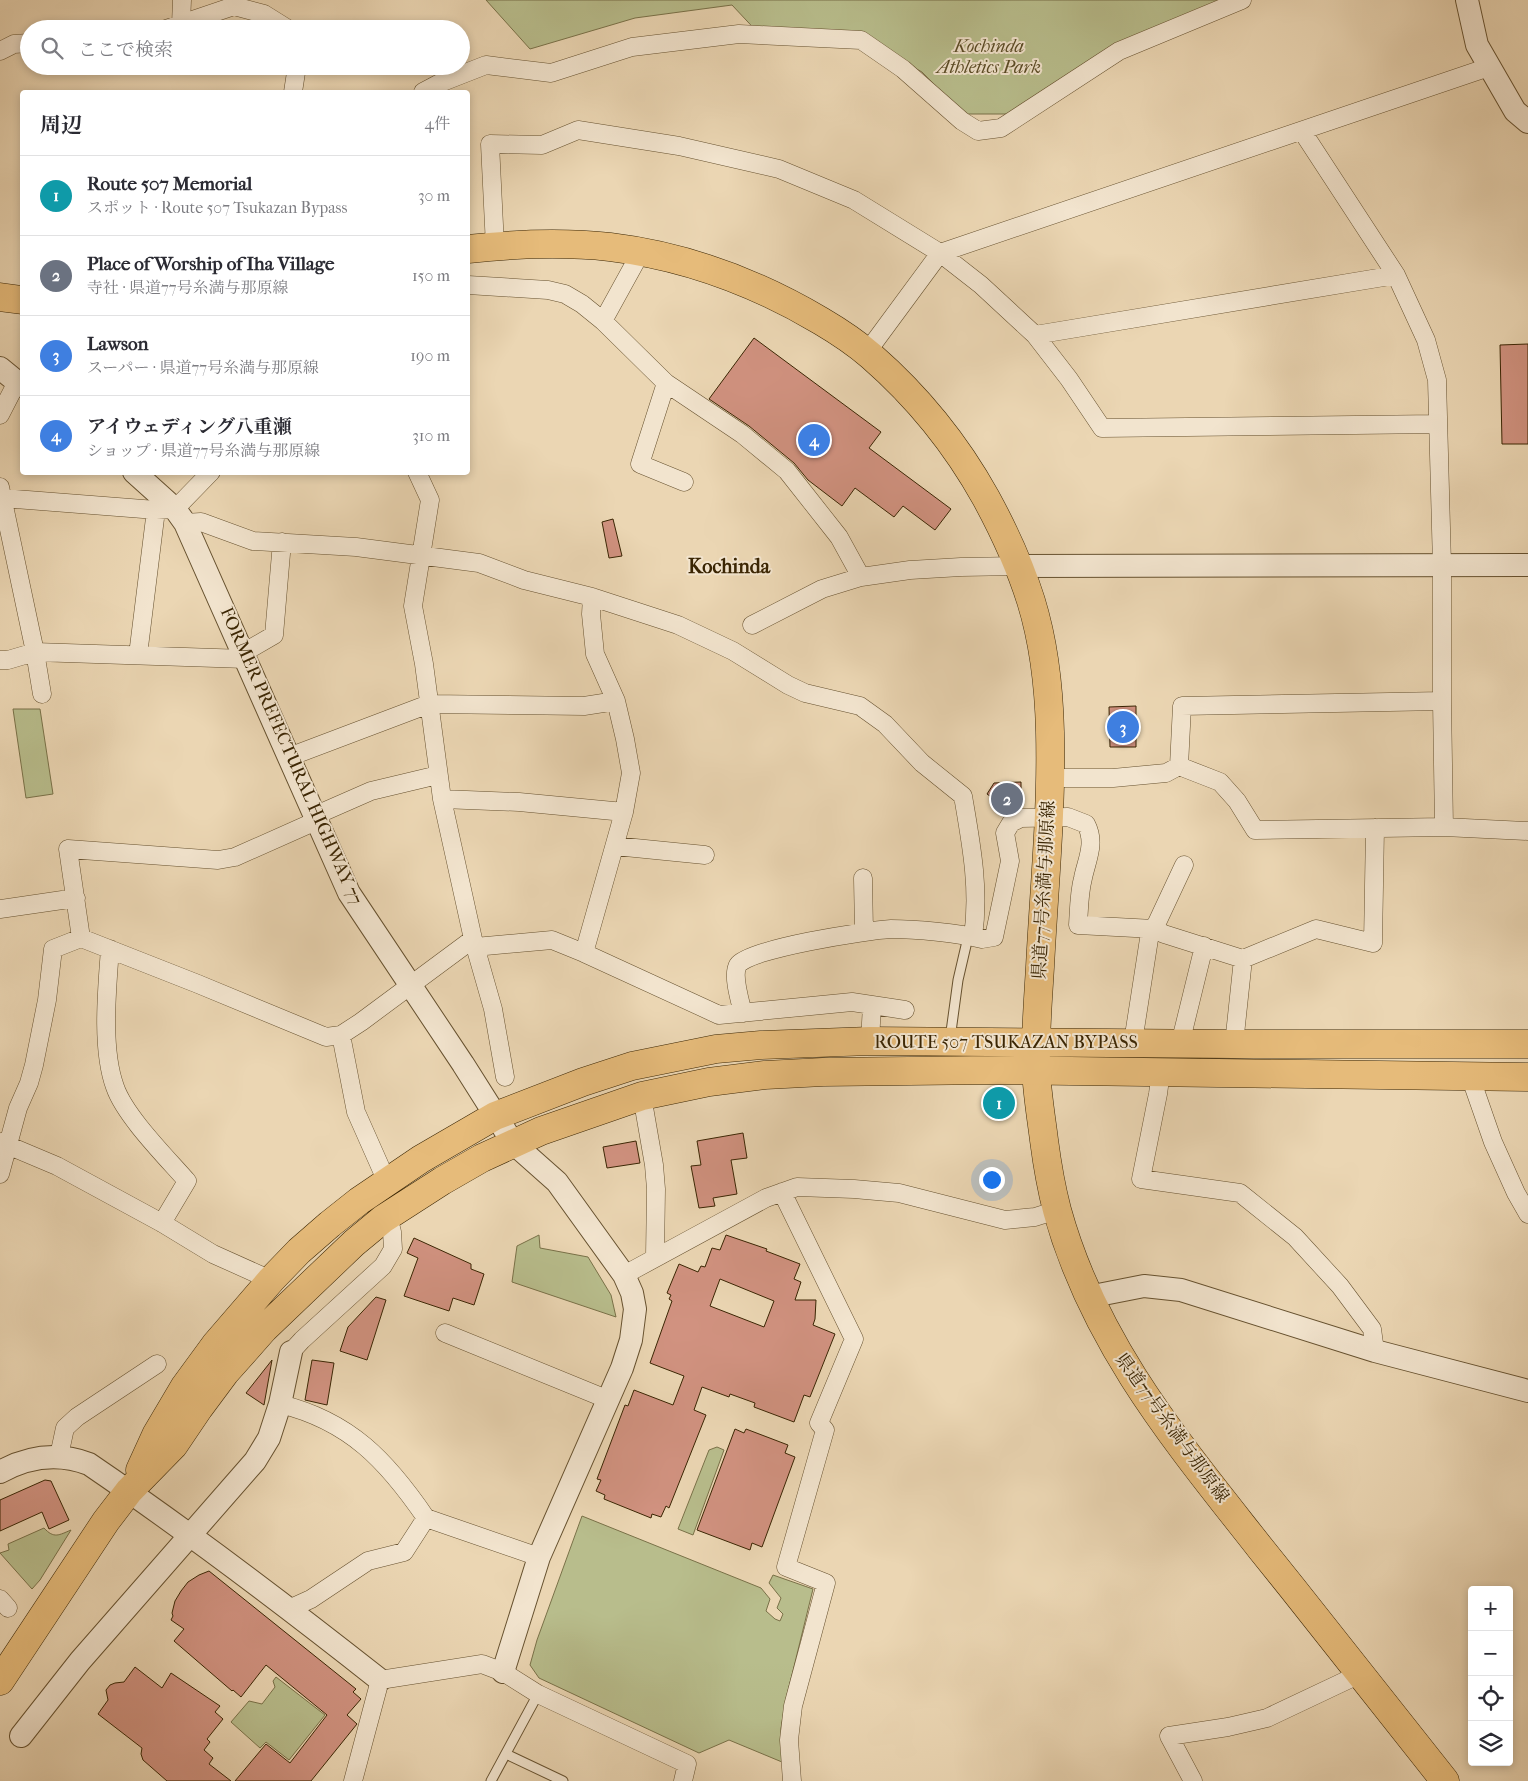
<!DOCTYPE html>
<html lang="ja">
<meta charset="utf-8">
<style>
body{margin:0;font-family:"IM FELL French Canon","Noto Serif JP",serif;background:#f2f2f3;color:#2b2b33}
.controls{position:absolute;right:15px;bottom:15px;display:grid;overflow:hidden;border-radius:5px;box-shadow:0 2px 8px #0003}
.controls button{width:45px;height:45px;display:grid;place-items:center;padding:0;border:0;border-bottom:1px solid #e1e1e2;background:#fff;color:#2b2b33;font:25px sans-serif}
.you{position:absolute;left:991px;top:1179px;width:18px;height:18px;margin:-12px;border:4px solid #fff;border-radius:50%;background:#1a73e8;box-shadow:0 0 0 8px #1a73e833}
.badge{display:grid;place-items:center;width:32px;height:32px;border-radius:50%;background:#8f2418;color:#fff;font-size:16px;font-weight:700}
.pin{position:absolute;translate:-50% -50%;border:2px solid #fff;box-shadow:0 1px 5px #0006}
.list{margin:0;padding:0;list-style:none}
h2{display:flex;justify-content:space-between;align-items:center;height:65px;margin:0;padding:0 20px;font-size:21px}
h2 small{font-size:16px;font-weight:400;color:#7c7c81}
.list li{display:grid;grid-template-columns:32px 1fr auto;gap:15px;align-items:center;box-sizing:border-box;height:80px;padding:0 20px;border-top:1px solid #e1e1e2}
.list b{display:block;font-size:19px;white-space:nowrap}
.list p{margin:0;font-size:16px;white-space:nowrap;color:#7c7c81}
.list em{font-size:16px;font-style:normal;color:#7c7c81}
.icon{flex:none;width:28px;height:28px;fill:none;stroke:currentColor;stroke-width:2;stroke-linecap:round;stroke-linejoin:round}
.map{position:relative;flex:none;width:1528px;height:1781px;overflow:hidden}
.search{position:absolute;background:#fff;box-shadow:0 2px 8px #0003;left:20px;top:20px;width:450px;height:55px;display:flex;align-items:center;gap:12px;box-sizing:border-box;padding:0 18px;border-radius:28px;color:#7c7c81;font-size:19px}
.panel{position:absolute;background:#fff;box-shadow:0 2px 8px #0003;left:20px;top:90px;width:450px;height:385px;border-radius:5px}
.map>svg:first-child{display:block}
.green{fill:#b8bd8c;stroke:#797148}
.building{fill:#d19280;stroke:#3a2503;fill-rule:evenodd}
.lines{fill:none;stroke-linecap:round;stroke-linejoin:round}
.service-casing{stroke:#66512f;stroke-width:11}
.minor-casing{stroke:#66512f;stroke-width:19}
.tertiary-casing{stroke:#66512f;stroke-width:24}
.primary-casing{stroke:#3a2503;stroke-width:29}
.trunk-casing{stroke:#3a2503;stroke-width:29}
.service{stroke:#f2e4ce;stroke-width:9}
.minor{stroke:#f2e4ce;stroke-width:18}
.tertiary{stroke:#f2e4ce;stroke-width:22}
.primary{stroke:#e6bb7a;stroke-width:28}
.trunk{stroke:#e6bb7a;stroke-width:28}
.labels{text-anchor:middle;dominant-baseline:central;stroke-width:4;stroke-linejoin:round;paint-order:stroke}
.park-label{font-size:18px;font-style:italic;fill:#5a4b25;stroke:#f2e4ce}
.street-label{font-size:18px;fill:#3a2503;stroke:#f2e4ce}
.quarter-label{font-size:20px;font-weight:bold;fill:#3a2503;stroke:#f2e4ce}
</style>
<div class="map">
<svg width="1528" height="1781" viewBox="0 0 1528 1781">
<rect width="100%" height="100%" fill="#ebd6b3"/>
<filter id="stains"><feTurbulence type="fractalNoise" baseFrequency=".004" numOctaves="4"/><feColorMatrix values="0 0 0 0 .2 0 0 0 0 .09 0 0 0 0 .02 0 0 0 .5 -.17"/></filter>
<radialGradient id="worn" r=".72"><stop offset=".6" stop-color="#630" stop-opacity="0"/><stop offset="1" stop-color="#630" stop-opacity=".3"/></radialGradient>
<path class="green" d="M486,0H1223L1012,114H963L922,72L854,35L762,37L732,5L635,18L530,49Z
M13,709H40L53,794L26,798Z
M539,1235L540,1248L588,1257L611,1295L616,1317L512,1282L517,1246Z
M717,1447L724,1450L693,1535L678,1529L709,1450Z
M582,1516L761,1588L770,1599L766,1611L775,1619L780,1621L783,1614L777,1608L781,1598L769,1583L773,1575L813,1589L786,1699L781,1728L782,1762L729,1740L699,1753L539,1678L530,1665L537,1640Z
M44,1528C54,1539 59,1535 71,1530L40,1580L32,1589L0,1553L9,1550L8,1544Z
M276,1677L325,1715L289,1760L266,1742L260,1748L231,1722L249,1701L262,1704L275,1687L273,1681Z"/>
<path class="building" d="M754,338L881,432L869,448L951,509L935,530L903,506L894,517L855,488L842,506L808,480L794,463L749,426L709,399Z
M1528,344V444H1502L1500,345Z
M613,519L622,556L609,558L602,522Z
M1136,706V747H1110L1109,707Z
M1021,782V807L1015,809L1000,803L987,794L994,783Z
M743,1133L747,1158L731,1160L737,1194L713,1198L715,1206L699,1208L691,1166L701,1165L697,1141Z
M636,1141L640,1163L607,1168L603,1147Z
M726,1235L767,1249L766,1251L800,1264L794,1279L801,1282L795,1300H816L815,1319L813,1325L835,1334L810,1397L804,1395L794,1422L754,1407L755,1403L730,1394L729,1397L702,1387L694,1410L706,1415L669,1508L666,1506L661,1517L652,1514L651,1518L604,1499L605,1495L596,1491L601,1480L597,1479L625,1405L628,1406L634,1390L673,1405L684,1376L650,1363L672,1301L669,1299L671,1295L667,1293L679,1264L698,1272L701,1266L705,1267L712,1248L720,1250ZM720,1279L774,1301L764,1327L710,1306Z
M414,1238L471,1264V1269L484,1274L474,1305L453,1298L449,1311L404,1296L418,1258L407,1253Z
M376,1297L386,1300L367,1360L340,1351L348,1327Z
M272,1360L264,1405L246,1393Z
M312,1360L334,1363L327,1405L305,1400Z
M735,1429L744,1433L746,1429L788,1445L785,1453L795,1457L762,1547L752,1543L750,1550L697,1530Z
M45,1480L51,1481L69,1520L49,1529L42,1512L0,1531V1500Z
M209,1571L356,1689L353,1692L361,1699L347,1715L357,1724L311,1781H235L266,1744L290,1763L327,1715L266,1665L241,1697L233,1690L232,1691L174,1641L184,1629L171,1620L173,1616L172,1613L175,1601L181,1591L188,1582L199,1575Z
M135,1667L162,1688L171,1673L220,1706L215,1712L223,1719L207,1739L210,1742L204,1750L213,1758L209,1764L231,1781H167L143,1760L141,1754L142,1748L98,1714L108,1700L106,1690L110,1685L115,1683L124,1682Z"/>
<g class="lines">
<g class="service-casing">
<path id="service" d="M950,1039L958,980L968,937
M506,1754L563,1781
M491,1781L538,1694"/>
</g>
<g class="minor-casing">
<path id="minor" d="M181,24L182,0
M166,29L234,6L264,14L288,29
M0,51L14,44L29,43
M293,92L297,66
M423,92L440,83L486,65L551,73L632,47L739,34L861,40L903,69L962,121L978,131L1001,128L1119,51L1242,0
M1302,131L1396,275L1426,340L1437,380L1442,565V701L1444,827
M495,246L490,144L542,145L578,130L679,146L779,169L854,200L940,253L981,285L1035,335L1069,379L1102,428L1438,424
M468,285L548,290L565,294L582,304L603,321L666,383L742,434L787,471L839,537L861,577
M603,321L641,252
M1035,335L1396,275
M867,352L940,253L1489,67
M666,383L640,464L684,482
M0,415L17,382
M417,472L430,500L413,606L424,664L442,799L473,939L493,1009L505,1077
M0,487L35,652L42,694
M2,498L156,510L175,509L211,472
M185,523L201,522L253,541L356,547L479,563L524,580L592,597L678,625L733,651L788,685L805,693L860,706L885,724L922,763L963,796C971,843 980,889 973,937
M752,625L822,589L861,577L910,570L961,567L1018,566
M243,653L274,635L282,542
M138,655L156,510
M0,660H8L35,652L246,659
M1442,701L1182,706L1179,766L1220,782L1237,801L1255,830L1444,827L1528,831
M289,757L429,704L584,706L616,701
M1049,778H1113L1166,773L1179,766
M442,799L519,802L624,812
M314,816L371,791L438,775
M615,846L705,855
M1184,865L1154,929L1164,934L1243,959
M863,878L864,932
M0,909L76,898
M81,938L68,849L218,860L235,857L316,821
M475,947L552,940L584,953L719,1015L852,1002L905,1010
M110,949C107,989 101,1049 115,1087C125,1116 166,1157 187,1181L162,1223
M584,953L624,812L631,773L625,739L616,701L595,654L591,614L592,597
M743,1013C740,1001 732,975 738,965C747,949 869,930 891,929C916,929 958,933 982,939L994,937L1010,861L1005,833L1011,823L1021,818L1068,817L1086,824C1096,843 1087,859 1083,878C1079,893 1079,910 1078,925L1154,929L1149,939L1133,1042
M341,1035L356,1112L387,1182
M870,1041L872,1005
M1180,1044L1204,946
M1234,1044L1243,959L1316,929L1373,943L1375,828
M1161,1071L1158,1094L1141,1179L1240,1193L1295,1237L1340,1286L1372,1329L1375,1351
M1470,1076L1493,1142L1516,1193L1528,1214
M642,1096L654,1165L656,1189L655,1257
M0,1142L57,1166L162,1223L213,1254L271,1280
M0,1174L18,1108L29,1083L34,1065L47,1000L53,949L81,938L198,984L326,1037L341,1035L361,1022L473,939
M782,1192L854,1339L819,1423L825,1430L786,1567L826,1583L793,1706L789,1740L792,1781
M624,1275L766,1198L797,1187L854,1189L899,1193L1005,1220L1035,1217L1057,1210
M445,1333L609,1400
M291,1352L302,1340L383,1266L393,1249L392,1232L388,1216
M280,1404C350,1421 387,1461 426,1518L404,1552L368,1561L311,1599L289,1609
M59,1456L65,1428L77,1417L157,1364
M426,1518L539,1557
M0,1599L8,1608
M353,1781L380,1680L482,1664L503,1672L538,1694L687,1764L683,1781
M1193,1781L1169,1736L1228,1727L1267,1718L1360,1674"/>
</g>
<g class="tertiary-casing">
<path id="tertiary" d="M1467,0L1477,45L1515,111L1528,122
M0,368L22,386
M134,472L175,509L185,523L349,893L463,1064L513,1143L557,1182L624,1275L632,1293L635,1309L631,1340L622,1368L539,1557L503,1672
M1018,566L1528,565
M1088,1297L1144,1286L1181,1290L1375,1351L1528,1391
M0,1472C29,1456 58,1452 89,1464C189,1532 285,1605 380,1680
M21,1736L80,1661L255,1461L269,1438L280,1404L291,1352"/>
</g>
<g class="primary-casing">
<path id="primary" d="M468,249C514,244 563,242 610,247C685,256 757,283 821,321C838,331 856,343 871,356C918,397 956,444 986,498C1004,531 1020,566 1031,601C1044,643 1049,689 1050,732C1052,810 1044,889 1040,967C1038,1001 1035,1035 1036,1069C1037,1093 1041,1116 1044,1140C1047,1163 1051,1187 1057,1210C1094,1344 1177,1442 1261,1549C1323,1626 1384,1704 1445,1781
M0,297L22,300"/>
</g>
<g class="trunk-casing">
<path id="trunk" d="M140,1470L156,1435L185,1386L215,1345L271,1280L299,1251L330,1224L359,1201L421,1159L495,1116L583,1082L632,1066L716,1049L761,1045L870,1041L1234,1044H1528
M0,1681L106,1521L129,1491L174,1445L199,1408L225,1373L264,1329L354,1243L383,1219L442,1181L482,1158L541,1131L642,1096L709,1082L765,1075L823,1072L994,1070L1528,1077"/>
</g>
<use href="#service" class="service"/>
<use href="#minor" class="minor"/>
<use href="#tertiary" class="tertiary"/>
<use href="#primary" class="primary"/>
<use href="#trunk" class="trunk"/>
</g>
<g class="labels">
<g class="park-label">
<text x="989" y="46">Kochinda<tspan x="989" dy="21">Athletics Park</tspan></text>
</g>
<g class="street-label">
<text transform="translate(291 756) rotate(66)">FORMER PREFECTURAL HIGHWAY 77</text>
<text transform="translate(1044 890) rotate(-87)">県道77号糸満与那原線</text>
<text x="1006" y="1042">ROUTE 507 TSUKAZAN BYPASS</text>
<text transform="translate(1172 1428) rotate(54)">県道77号糸満与那原線</text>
</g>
<g class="quarter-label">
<text x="729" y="566">Kochinda</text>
</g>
</g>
<rect width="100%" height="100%" filter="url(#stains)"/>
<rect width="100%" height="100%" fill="url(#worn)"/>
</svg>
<div class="controls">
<button>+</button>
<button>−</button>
<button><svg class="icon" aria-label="locate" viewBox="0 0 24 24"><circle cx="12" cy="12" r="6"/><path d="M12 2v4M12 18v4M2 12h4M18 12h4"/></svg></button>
<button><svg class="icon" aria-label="layers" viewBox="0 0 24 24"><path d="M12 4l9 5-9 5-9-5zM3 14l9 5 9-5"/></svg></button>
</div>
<div class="you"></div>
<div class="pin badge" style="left:999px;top:1103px;background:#0f9aa8">1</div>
<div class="pin badge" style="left:1007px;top:799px;background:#6b7280">2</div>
<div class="pin badge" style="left:1123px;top:727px;background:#3f7fe0">3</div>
<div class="pin badge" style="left:814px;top:440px;background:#3f7fe0">4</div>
<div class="search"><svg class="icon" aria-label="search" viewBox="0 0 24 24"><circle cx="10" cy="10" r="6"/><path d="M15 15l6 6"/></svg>ここで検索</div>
<section class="panel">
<h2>周辺<small>4件</small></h2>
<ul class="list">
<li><span class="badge" style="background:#0f9aa8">1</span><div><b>Route 507 Memorial</b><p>スポット · Route 507 Tsukazan Bypass</p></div><em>30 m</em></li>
<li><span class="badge" style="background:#6b7280">2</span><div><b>Place of Worship of Iha Village</b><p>寺社 · 県道77号糸満与那原線</p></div><em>150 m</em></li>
<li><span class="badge" style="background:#3f7fe0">3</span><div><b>Lawson</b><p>スーパー · 県道77号糸満与那原線</p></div><em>190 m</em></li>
<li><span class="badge" style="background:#3f7fe0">4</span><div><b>アイウェディング八重瀬</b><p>ショップ · 県道77号糸満与那原線</p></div><em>310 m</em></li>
</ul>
</section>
</div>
